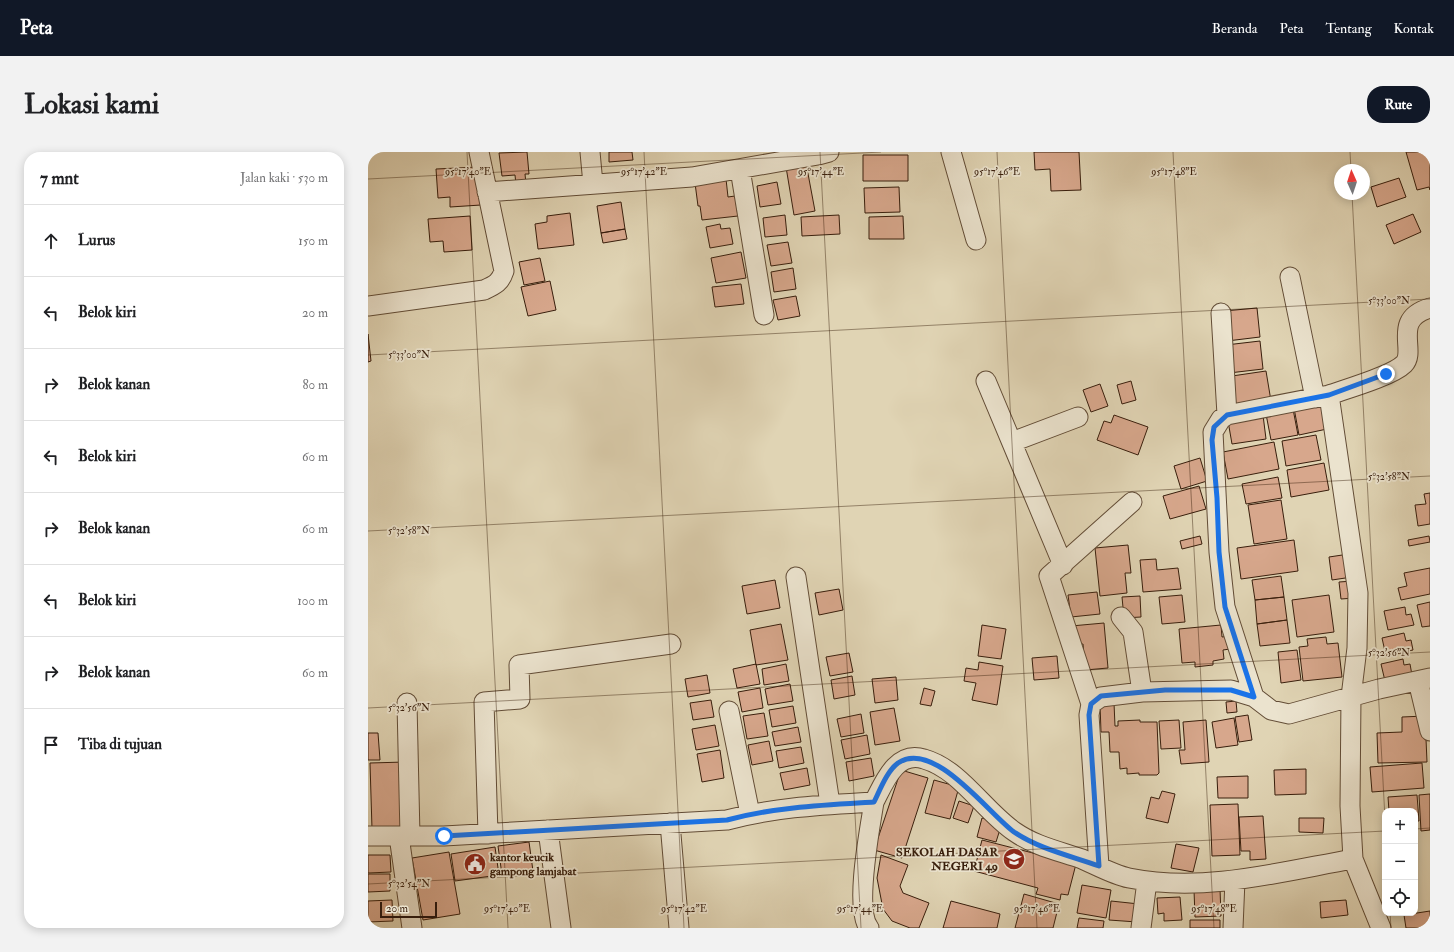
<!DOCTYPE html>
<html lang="id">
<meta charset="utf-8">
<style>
body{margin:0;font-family:"IM FELL Double Pica",serif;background:#f2f2f2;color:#202124}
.controls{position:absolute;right:12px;bottom:12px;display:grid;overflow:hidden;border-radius:8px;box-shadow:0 2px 10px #0003}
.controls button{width:36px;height:36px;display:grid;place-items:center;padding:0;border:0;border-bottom:1px solid #e0e0e0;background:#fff;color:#202124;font:20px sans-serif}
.compass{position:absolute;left:966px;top:12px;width:36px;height:36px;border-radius:50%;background:#fff;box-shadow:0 2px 10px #0003;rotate:357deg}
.scale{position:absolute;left:12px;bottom:10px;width:57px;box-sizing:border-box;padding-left:4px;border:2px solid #381e0c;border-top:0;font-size:11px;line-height:14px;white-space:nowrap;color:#381e0c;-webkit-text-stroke:3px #ebe3ce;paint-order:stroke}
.stop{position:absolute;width:12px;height:12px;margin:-9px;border:3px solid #1a73e8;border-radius:50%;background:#fff}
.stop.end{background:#1a73e8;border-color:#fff;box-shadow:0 1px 4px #0008}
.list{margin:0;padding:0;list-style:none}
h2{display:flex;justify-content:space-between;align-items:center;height:52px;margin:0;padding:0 16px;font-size:17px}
h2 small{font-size:13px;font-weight:400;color:#757577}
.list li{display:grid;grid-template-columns:26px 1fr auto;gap:12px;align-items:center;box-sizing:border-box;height:72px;padding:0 16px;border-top:1px solid #e0e0e0}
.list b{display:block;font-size:15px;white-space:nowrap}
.list em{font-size:13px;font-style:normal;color:#757577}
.icon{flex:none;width:22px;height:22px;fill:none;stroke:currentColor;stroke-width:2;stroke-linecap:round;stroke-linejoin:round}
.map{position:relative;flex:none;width:1062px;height:776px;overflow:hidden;border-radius:16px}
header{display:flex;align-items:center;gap:24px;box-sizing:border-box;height:56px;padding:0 20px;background:#111827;color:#fff}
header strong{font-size:19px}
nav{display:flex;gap:22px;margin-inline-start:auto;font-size:14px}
.intro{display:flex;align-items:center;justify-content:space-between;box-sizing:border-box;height:96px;padding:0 24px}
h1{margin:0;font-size:28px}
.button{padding:10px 18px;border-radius:16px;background:#111827;color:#fff;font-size:14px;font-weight:700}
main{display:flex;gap:24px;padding:0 24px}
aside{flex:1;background:#fff;border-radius:16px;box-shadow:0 2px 10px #0003}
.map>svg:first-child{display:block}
.building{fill:#d7a78c;stroke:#381e0c}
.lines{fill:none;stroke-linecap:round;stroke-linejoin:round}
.street-casing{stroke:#624c36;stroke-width:21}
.street{stroke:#ebe3ce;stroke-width:19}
.route{stroke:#1a73e8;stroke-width:5}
.ticks{fill:none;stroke:#381e0c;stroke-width:1;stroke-opacity:0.45}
.labels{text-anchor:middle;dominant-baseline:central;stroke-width:3.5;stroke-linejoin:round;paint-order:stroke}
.poi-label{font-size:12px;font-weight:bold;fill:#381e0c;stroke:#ebe3ce;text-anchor:end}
.ticks-label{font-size:10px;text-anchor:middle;fill:#381e0c;stroke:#ebe3ce;stroke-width:3.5;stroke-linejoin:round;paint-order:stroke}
</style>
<header>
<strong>Peta</strong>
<nav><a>Beranda</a><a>Peta</a><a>Tentang</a><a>Kontak</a></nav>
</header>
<div class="intro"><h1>Lokasi kami</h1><a class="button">Rute</a></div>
<main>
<aside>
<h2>7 mnt<small>Jalan kaki · 530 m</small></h2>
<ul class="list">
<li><svg class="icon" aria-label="ahead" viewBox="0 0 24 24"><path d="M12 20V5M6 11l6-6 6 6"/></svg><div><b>Lurus</b></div><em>150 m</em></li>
<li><svg class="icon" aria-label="left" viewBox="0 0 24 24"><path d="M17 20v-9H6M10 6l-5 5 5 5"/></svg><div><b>Belok kiri</b></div><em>20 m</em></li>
<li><svg class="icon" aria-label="right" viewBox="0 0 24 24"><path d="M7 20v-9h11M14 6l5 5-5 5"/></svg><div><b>Belok kanan</b></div><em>80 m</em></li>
<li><svg class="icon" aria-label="left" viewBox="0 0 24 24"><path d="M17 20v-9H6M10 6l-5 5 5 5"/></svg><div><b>Belok kiri</b></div><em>60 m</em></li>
<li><svg class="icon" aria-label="right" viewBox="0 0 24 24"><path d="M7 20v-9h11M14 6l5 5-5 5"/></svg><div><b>Belok kanan</b></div><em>60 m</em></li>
<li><svg class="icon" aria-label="left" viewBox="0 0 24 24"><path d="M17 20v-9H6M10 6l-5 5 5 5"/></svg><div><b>Belok kiri</b></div><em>100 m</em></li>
<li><svg class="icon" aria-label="right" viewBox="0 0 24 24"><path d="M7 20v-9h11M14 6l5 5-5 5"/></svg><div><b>Belok kanan</b></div><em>60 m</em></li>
<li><svg class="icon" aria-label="arrive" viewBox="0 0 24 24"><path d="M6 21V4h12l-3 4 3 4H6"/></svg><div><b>Tiba di tujuan</b></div></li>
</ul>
</aside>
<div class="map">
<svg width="1062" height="776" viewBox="0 0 1062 776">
<rect width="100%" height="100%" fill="#e0d4b4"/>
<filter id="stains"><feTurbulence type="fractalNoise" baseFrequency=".005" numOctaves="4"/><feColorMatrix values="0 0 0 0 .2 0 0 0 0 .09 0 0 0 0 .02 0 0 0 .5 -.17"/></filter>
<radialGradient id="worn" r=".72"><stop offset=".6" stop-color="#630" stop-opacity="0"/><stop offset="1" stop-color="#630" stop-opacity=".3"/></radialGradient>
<path class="building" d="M159,0L161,22H157L158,32L148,33L147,23L134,24L131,1Z
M241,0H264L265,8L241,10Z
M666,0H711L713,38L683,39L682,17L667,18Z
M1038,0H1062V38L1061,35L1049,38Z
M495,3H540V29H495Z
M438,11L447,59L426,63L418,15Z
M111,15L113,53L82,55V45L70,46L68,17Z
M1031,26L1038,45L1009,55L1003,35Z
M358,27L360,45L367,44L370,64L334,68L332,54H330L327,31Z
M409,30L413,52L392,55L389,34Z
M531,35L532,60L497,61L496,36Z
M253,50L257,77L233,81L229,54Z
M202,61L206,93L170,97L167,72L179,70V64Z
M1045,62L1053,80L1026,92L1018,73Z
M417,63L419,83L397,85L395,66Z
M471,63L472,82L434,84L433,65Z
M102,64L104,98L76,100L75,89L62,90L60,67Z
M535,64L536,87H501V65Z
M352,72L353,77L362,76L365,92L342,96L338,75Z
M257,77L259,87L235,91L233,81Z
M420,90L424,111L403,114L399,93Z
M373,100L378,126L348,131L343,106Z
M172,106L177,129L156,133L151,110Z
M425,116L428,137L406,140L403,120Z
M182,129L188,158L160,164L153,135Z
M373,132L376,152L347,155L344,135Z
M428,144L432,164L410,168L405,148Z
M889,156L892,185L859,189L856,159Z
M0,182L3,209L0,210Z
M892,189L895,217L861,221L858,193Z
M898,219L903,249L868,254L864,224Z
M763,229L768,248L754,252L749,233Z
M732,232L740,254L723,260L715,238Z
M954,251L959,277L931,283L926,256Z
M925,257L930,283L903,288L898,262Z
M746,263L780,275L770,303L729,288L736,269L743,271Z
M895,263L898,287L864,292L860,269Z
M948,283L953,308L918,314L914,289Z
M906,290L911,317L860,327L855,300Z
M832,306L839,329L813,337L806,314Z
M956,311L961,338L923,345L919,318Z
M910,325L914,346L878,352L874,332Z
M831,334L838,357L802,367L795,344Z
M1062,341V372L1050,374L1047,353L1058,352L1056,342Z
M913,348L919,387L886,392L880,353Z
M832,384L834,392L814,397L812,389Z
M1061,384L1062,390L1041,394L1040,388Z
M926,388L930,419L873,427L869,396Z
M760,393L763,421H757L759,441L732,444L727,396Z
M981,402L984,425L964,428L961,405Z
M788,407L789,418L810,416L813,437L775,440L772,408Z
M1062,416V442L1033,448L1030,436L1039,434L1036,421Z
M913,424L916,445L887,448L884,428Z
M407,428L412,456L379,462L374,434Z
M985,429L987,446L973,447L971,430Z
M471,437L475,458L451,463L447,441Z
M729,440L732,462L703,465L700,443Z
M814,443L817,470L794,472L791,445Z
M961,443L966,480L929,485L924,448Z
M772,444L773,465L756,466L754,445Z
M916,445L919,468L889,472L887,448Z
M1062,450V474L1054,475L1049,453Z
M1037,455L1038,463L1043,462L1046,473L1020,478L1016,459Z
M919,468L922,491L892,494L889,472Z
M736,471L740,516L717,518L715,492L705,493L703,474Z
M413,472L420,508L388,513L382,478Z
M614,473L638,477L633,507L610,504Z
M853,473L854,485L861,484L862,497L855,498L856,507L845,509V513L827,515V510L814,511L811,477Z
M1036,481L1038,489L1043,488L1045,498L1018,504L1014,486Z
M958,485L959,492L970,491L974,525L935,529L931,495L940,494L939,487Z
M929,498L933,528L913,531L910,500Z
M481,501L485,520L462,524L458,505Z
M689,504L691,526L666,528L664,506Z
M1035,507L1036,513L1042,512L1044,523L1017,529L1013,512Z
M611,510L635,514L629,553L604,548L608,531L596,529L598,516L610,518Z
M388,512L392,532L369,536L365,517Z
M418,512L421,529L396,533L394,517Z
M339,523L342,541L320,545L317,527Z
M484,524L487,543L466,547L463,528Z
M528,525L530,548L507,551L504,527Z
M422,532L425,549L400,553L397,537Z
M392,536L395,556L374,560L370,540Z
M556,536L567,539L563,554L552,552Z
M343,548L346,565L325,568L322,551Z
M868,549L869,560L859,561L858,550Z
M746,551L747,574H750V569L772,568V570H789L791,621L789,623H771V621L759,622V616L752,617L751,600H742L741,580H733L732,552Z
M425,554L428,571L404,575L401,558Z
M526,556L532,589L507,593L502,560Z
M396,561L400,584L379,587L375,564Z
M493,562L496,581L473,585L469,567Z
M880,563L884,588L871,590L867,565Z
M1057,564L1059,610L1010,611L1009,581L1034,580V565Z
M866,566L870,593L848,596L844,570Z
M811,568L813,596L793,597L791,569Z
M838,568L841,610L813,612L811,598H817L815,570Z
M347,573L351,594L328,598L324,577Z
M430,575L433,590L407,594L404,580Z
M0,581H10L12,608H0Z
M499,583L502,602L477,607L473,588Z
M401,589L405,609L384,613L380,593Z
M433,595L436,611L411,616L408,599Z
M352,598L356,626L334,630L329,602Z
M503,606L506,624L481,629L478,610Z
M37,610L39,675L4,677L2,611Z
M1054,611L1056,636L1004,640L1002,615Z
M439,616L442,633L416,638L412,621Z
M938,617V642L907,643L906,618Z
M533,618L560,626L534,706L506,698Z
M880,624V646H850L849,625Z
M566,628L591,635L582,667L557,661Z
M794,639L807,642L800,671L778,666L783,645L791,647Z
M1062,642V678L1053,679L1051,643Z
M1049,643L1051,669H1047V659H1021L1020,645Z
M591,649L606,654L600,671L585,666Z
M870,652L872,703L844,704L842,653Z
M895,664L898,707L882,708V699H873L871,665Z
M614,666L634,671L628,690L609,685Z
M931,666H956L955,681L931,680Z
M614,688L708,712L700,743L693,742L692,748L668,742L670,736L606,719Z
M161,690L165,719L134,723L130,694Z
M808,692L831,696L825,720L803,716Z
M127,695L131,723L87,729L83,702Z
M81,700L92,762L55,768L44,706Z
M0,703H22L23,720L0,721Z
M513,703L540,713L532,734L535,741L561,751L551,776H542L524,769L515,757L509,726Z
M0,722H22V739L0,740Z
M714,733L743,738L738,766L709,761Z
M852,737L853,764L827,765L826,738Z
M656,742L691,752L685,776H647Z
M812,745L814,768L796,769V761L790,762L789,746Z
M24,748L25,769L0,770V749Z
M978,748L980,763L953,766L952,750Z
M583,749L632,762L629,776H575Z
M743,749L771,752L769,770L741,768Z
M1062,759V776H1038L1036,763Z
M711,766L736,769L735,776H709Z
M822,768H852V776H822Z"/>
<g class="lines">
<g class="street-casing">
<path id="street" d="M222,0L225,32
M583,0L608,88
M372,17L396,163
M119,40L324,25L450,3L461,0
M922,125L947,246
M0,154L116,138C127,133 132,131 136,119L111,0
M853,161L859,263
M618,229L695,413
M644,290L710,265
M428,425L462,652
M753,465L765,480L774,540
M1050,529L1062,579
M886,545L857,455L851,400L845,280L853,267L859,263L961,243
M39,551L42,684
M723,552L681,424L764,350
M361,559L382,662
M506,650C516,631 528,598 556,607C592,617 616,659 647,680C667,694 691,699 714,707C728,713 746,723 761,726C836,741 912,720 985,707
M302,671L311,776
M180,678L193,776
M120,682L116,550L152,547L151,513L303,492
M0,684H76L359,668C407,655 457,653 506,650C502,676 486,757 501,776
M31,684L44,776
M731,714L721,563L723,552L733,545L774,540L863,538L886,545L903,558L921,562L1011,537L1062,526
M773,776L779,729
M865,776L867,728
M1013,776L985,707L982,654L983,545L989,496L990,441L961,243C978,237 1024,224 1036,212C1049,199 1023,167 1062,156"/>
</g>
<use href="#street" class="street"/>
</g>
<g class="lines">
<path class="route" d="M76,684L359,668C407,655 457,653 506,650C512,638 519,619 530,611C566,587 620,661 646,680C671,697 703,704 731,714L721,563L723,552L733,544L797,538H863L886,545L857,455L851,400L849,346L844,288L846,275L859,263L961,243L1018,222"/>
</g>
<path class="ticks" d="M99,0L140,776M276,0L316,776M452,0L493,776M629,0L669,776M805,0L846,776M982,0L983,18M0,27L513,0M984,42L1017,667M0,203L1062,147M0,379L1062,324M0,556L1062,500M1047,677L1062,676M0,732L1017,679M1022,761L1023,776"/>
<defs>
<g id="school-disc" transform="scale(1.15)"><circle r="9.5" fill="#8f2418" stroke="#ebe3ce"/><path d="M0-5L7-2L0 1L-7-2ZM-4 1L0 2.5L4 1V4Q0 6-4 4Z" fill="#fff"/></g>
<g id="civic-disc" transform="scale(1.15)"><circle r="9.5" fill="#8f2418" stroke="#ebe3ce"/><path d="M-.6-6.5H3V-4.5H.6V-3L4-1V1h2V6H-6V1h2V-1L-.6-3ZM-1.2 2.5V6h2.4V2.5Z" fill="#fff"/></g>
</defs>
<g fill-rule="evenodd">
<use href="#school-disc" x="646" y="707"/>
<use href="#civic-disc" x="107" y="712"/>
</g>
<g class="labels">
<g class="poi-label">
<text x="630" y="700">SEKOLAH DASAR<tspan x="630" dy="14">NEGERI 49</tspan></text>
<text x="122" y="705" text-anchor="start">kantor keucik<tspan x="122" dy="14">gampong lamjabat</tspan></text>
</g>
</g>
<g class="ticks-label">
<text x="100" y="23">95°17'40"E</text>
<text x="276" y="23">95°17'42"E</text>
<text x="453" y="23">95°17'44"E</text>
<text x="629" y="23">95°17'46"E</text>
<text x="806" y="23">95°17'48"E</text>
<text x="1021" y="152">5°33'00"N</text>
<text x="41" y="206">5°33'00"N</text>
<text x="1021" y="328">5°32'58"N</text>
<text x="41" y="382">5°32'58"N</text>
<text x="1021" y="504">5°32'56"N</text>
<text x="41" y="559">5°32'56"N</text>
<text x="41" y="735">5°32'54"N</text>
<text x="139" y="760">95°17'40"E</text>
<text x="316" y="760">95°17'42"E</text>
<text x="492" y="760">95°17'44"E</text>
<text x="669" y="760">95°17'46"E</text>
<text x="846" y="760">95°17'48"E</text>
</g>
<rect width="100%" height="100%" filter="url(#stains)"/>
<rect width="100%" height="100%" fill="url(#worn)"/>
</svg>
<div class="controls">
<button>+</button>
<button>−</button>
<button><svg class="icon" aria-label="locate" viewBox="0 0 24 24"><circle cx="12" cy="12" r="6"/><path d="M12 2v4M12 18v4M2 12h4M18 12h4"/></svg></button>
</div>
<svg class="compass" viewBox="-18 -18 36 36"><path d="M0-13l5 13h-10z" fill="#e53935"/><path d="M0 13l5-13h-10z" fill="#757577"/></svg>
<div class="scale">20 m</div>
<div class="stop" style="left:76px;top:684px"></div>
<div class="stop end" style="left:1018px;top:222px"></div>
</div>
</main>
